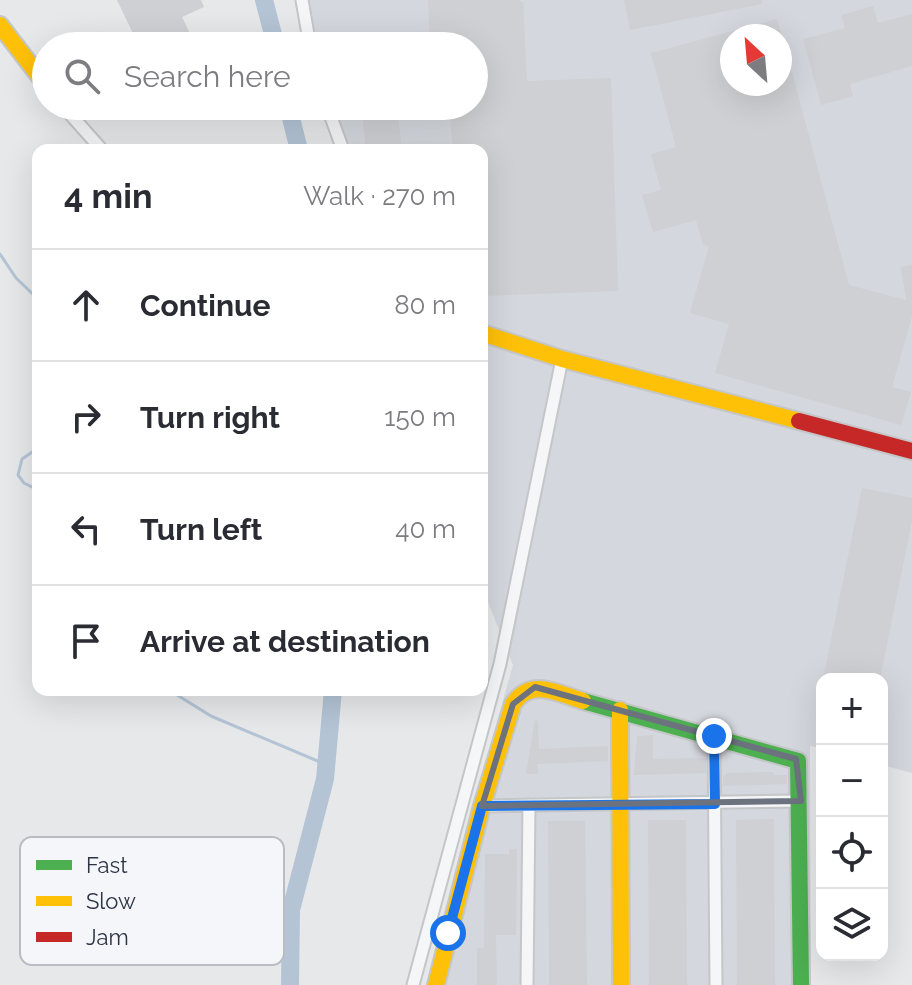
<!DOCTYPE html>
<meta charset="utf-8">
<style>
body{margin:0;font-family:Raleway,sans-serif;background:#f7f7f7;color:#2b2b33}
.controls{position:absolute;right:24px;bottom:24px;display:grid;overflow:hidden;border-radius:16px;box-shadow:0 8px 32px #0002}
.controls button{width:72px;height:72px;display:grid;place-items:center;padding:0;border:0;border-bottom:2px solid #e1e1e2;background:#fff;color:#2b2b33;font:40px sans-serif}
.compass{position:absolute;left:720px;top:24px;width:72px;height:72px;border-radius:50%;background:#fff;box-shadow:0 8px 32px #0002;rotate:334deg}
.stop{position:absolute;width:24px;height:24px;margin:-18px;border:6px solid #1a73e8;border-radius:50%;background:#fff}
.stop.end{background:#1a73e8;border-color:#fff;box-shadow:0 2px 8px #0008}
.list{margin:0;padding:0;list-style:none}
h2{display:flex;justify-content:space-between;align-items:center;height:104px;margin:0;padding:0 32px;font-size:34px}
h2 small{font-size:26px;font-weight:400;color:#7c7c81}
.list li{display:grid;grid-template-columns:52px 1fr auto;gap:24px;align-items:center;box-sizing:border-box;height:112px;padding:0 32px;border-top:2px solid #e1e1e2}
.list b{display:block;font-size:30px;white-space:nowrap}
.list em{font-size:26px;font-style:normal;color:#7c7c81}
.icon{flex:none;width:44px;height:44px;fill:none;stroke:currentColor;stroke-width:2;stroke-linecap:round;stroke-linejoin:round}
.map{position:relative;flex:none;width:912px;height:985px;overflow:hidden}
.search{position:absolute;background:#fff;box-shadow:0 8px 32px #0002;left:32px;top:32px;width:456px;height:88px;display:flex;align-items:center;gap:20px;box-sizing:border-box;padding:0 28px;border-radius:44px;color:#7c7c81;font-size:30px}
.panel{position:absolute;background:#fff;box-shadow:0 8px 32px #0002;left:32px;top:144px;width:456px;height:552px;border-radius:16px}
.map>svg:first-child{display:block}
.built{fill:#d4d7dd;fill-rule:evenodd}
.lines{fill:none;stroke-linecap:round;stroke-linejoin:round}
.stream{stroke:#b4c4d5;stroke-width:3}
.river{stroke:#b4c4d5;stroke-width:18}
.building{fill:#ced0d3}
.street-casing{stroke:#c4c6c8;stroke-width:15}
.fast-casing{stroke:#c4c6c8;stroke-width:20}
.slow-casing{stroke:#c4c6c8;stroke-width:20}
.jam-casing{stroke:#c4c6c8;stroke-width:20}
.street{stroke:#f5f6f7;stroke-width:11}
.fast{stroke:#4caf50;stroke-width:16}
.slow{stroke:#ffc107;stroke-width:16}
.jam{stroke:#c62828;stroke-width:16}
.route{stroke:#1a73e8;stroke-width:10}
.marked{fill:none;stroke:#6c737f;stroke-width:6;stroke-linejoin:round}
.key{fill:#f4f6f9;stroke:#b8bcc3;stroke-width:2}
.key-label{font-size:22px;fill:#2b3445}
</style>
<div class="map">
<svg width="912" height="985" viewBox="0 0 912 985">
<rect width="100%" height="100%" fill="#e6e8ea"/>
<path class="built" d="M300,0H912V773L882,765V679H822V748L810,746L811,985H429L476,796L513,665L482,587V150H334L324,106H474V46H310ZM732,36H780V84H732Z"/>
<g class="lines">
<path class="stream" d="M0,254L16,278L38,299
M38,448L22,459L18,475L24,483L38,490
M169,690L211,716L327,765"/>
<path class="river" d="M264,0L276,46
M288,106L299,150
M290,985L291,910L325,779L333,690"/>
</g>
<path class="building" d="M117,0H201L204,7L182,17L196,46H139Z
M428,0H519L523,3L527,81L611,78L618,291L482,296V150H453L449,106H474V46H430Z
M624,0H762V4L630,30Z
M873,6L878,23L912,14V66L850,84L853,96L821,105L803,39L845,28L841,15Z
M777,19L782,36H732V84H780L783,39L849,285L906,300L901,267L912,265V316L892,387L911,392L901,425L715,373L729,324L690,313L709,246L703,244L696,220L653,232L642,195L661,190L651,154L676,147L651,53Z
M361,106H397L402,150H366Z
M862,488L912,498V521L880,679H823Z
M535,720L538,721L539,749L608,746V761L537,764L538,774H526Z
M653,735V759L706,758V773L634,775L637,736Z
M774,772V775H787V784L723,786V776L728,773Z
M774,819L775,985H737L736,820Z
M648,820H686L687,985H649Z
M548,821H585L587,985H549Z
M509,849H517L516,935H496L497,985H477V948H484L485,854H509Z"/>
<g class="lines">
<g class="street-casing">
<path id="street" d="M302,0L310,46
M63,106L102,150
M327,106L343,150
M714,736L716,985
M482,806L801,801
M413,985L500,664L562,359
M527,985L529,805"/>
</g>
<g class="fast-casing">
<path id="fast" d="M583,701L798,761L801,985"/>
</g>
<g class="slow-casing">
<path id="slow" d="M0,25L46,85
M482,333L562,359L799,421
M620,710L621,985
M436,985L482,806L513,704C531,677 557,693 583,701"/>
</g>
<g class="jam-casing">
<path id="jam" d="M799,421L912,451"/>
</g>
<use href="#street" class="street"/>
<use href="#fast" class="fast"/>
<use href="#slow" class="slow"/>
<use href="#jam" class="jam"/>
</g>
<g class="lines">
<path class="route" d="M448,933L482,806L715,804L714,736"/>
</g>
<path class="marked" d="M535,687L796,759L801,801L482,806L513,704Z"/>
<rect x="20" y="837" width="264" height="128" rx="12" class="key"/>
<rect x="36" y="860" width="36" height="10" fill="#4caf50"/>
<rect x="36" y="896" width="36" height="10" fill="#ffc107"/>
<rect x="36" y="932" width="36" height="10" fill="#c62828"/>
<g class="key-label">
<text x="86" y="873">Fast</text>
<text x="86" y="909">Slow</text>
<text x="86" y="945">Jam</text>
</g>
</svg>
<div class="controls">
<button>+</button>
<button>−</button>
<button><svg class="icon" aria-label="locate" viewBox="0 0 24 24"><circle cx="12" cy="12" r="6"/><path d="M12 2v4M12 18v4M2 12h4M18 12h4"/></svg></button>
<button><svg class="icon" aria-label="layers" viewBox="0 0 24 24"><path d="M12 4l9 5-9 5-9-5zM3 14l9 5 9-5"/></svg></button>
</div>
<svg class="compass" viewBox="-18 -18 36 36"><path d="M0-13l5 13h-10z" fill="#e53935"/><path d="M0 13l5-13h-10z" fill="#7c7c81"/></svg>
<div class="stop" style="left:448px;top:933px"></div>
<div class="stop end" style="left:714px;top:736px"></div>
<div class="search"><svg class="icon" aria-label="search" viewBox="0 0 24 24"><circle cx="10" cy="10" r="6"/><path d="M15 15l6 6"/></svg>Search here</div>
<section class="panel">
<h2>4 min<small>Walk · 270 m</small></h2>
<ul class="list">
<li><svg class="icon" aria-label="ahead" viewBox="0 0 24 24"><path d="M12 20V5M6 11l6-6 6 6"/></svg><div><b>Continue</b></div><em>80 m</em></li>
<li><svg class="icon" aria-label="right" viewBox="0 0 24 24"><path d="M7 20v-9h11M14 6l5 5-5 5"/></svg><div><b>Turn right</b></div><em>150 m</em></li>
<li><svg class="icon" aria-label="left" viewBox="0 0 24 24"><path d="M17 20v-9H6M10 6l-5 5 5 5"/></svg><div><b>Turn left</b></div><em>40 m</em></li>
<li><svg class="icon" aria-label="arrive" viewBox="0 0 24 24"><path d="M6 21V4h12l-3 4 3 4H6"/></svg><div><b>Arrive at destination</b></div></li>
</ul>
</section>
</div>
